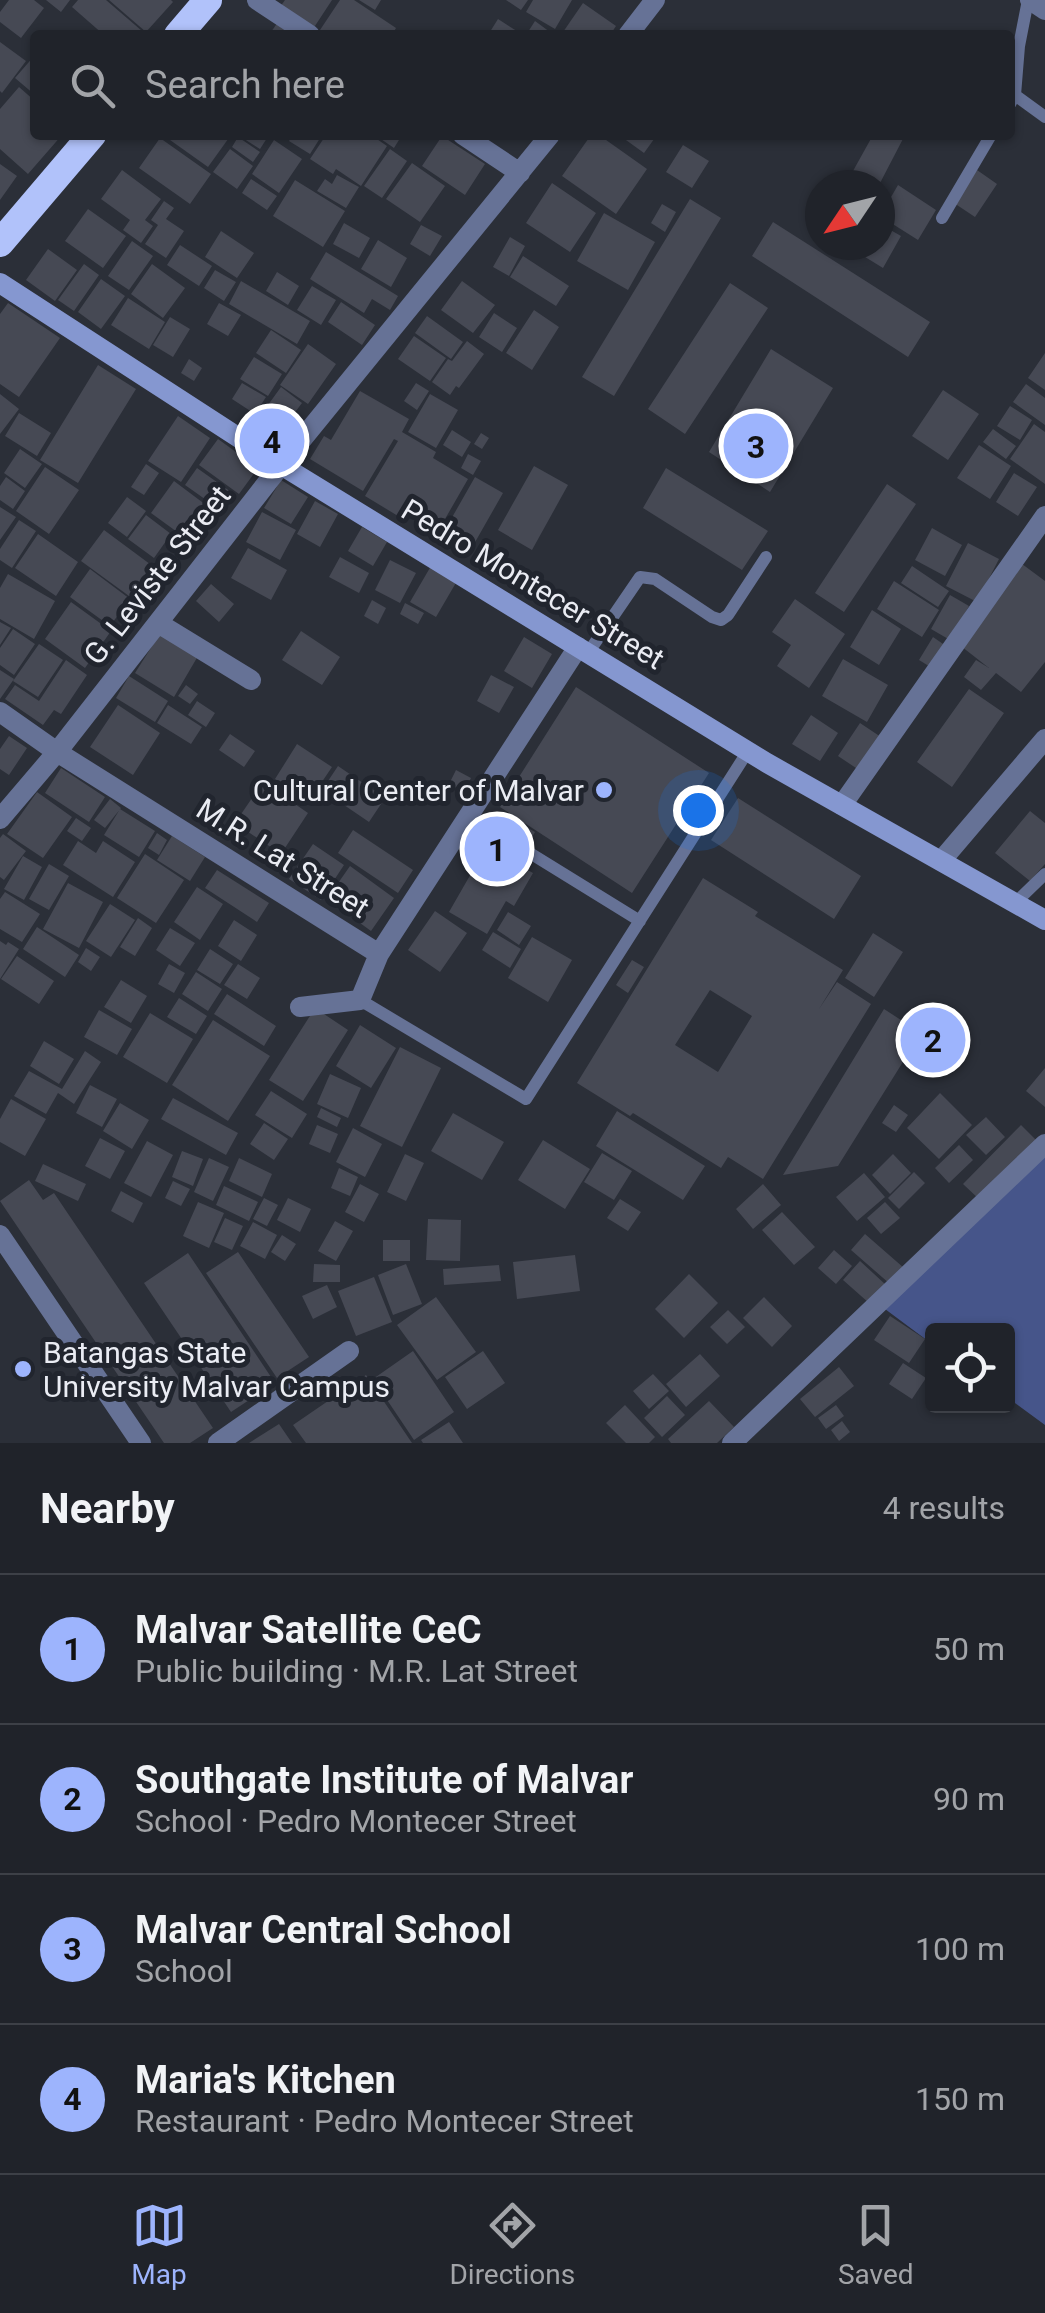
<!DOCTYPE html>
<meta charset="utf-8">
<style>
body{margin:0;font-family:Roboto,sans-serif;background:#282b32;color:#f1f3f6}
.controls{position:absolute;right:30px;bottom:30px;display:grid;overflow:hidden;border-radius:10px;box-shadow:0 2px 8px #0004}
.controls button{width:90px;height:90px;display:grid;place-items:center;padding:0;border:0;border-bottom:2px solid #3d4047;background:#20232a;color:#f1f3f6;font:50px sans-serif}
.compass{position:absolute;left:805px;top:170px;width:90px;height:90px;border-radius:50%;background:#20232a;box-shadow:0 2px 8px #0004;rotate:235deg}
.you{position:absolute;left:698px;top:810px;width:35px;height:35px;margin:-25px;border:8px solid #fff;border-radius:50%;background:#1a73e8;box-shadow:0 0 0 15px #1a73e833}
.badge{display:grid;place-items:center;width:65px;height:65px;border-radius:50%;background:#9db4fd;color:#111;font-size:32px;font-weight:700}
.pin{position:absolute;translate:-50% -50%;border:5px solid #fff;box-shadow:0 2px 10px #0006}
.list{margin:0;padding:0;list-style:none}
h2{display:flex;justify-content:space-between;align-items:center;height:130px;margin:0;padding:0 40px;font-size:42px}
h2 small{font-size:32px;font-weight:400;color:#a2a4a8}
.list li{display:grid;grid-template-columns:65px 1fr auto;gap:30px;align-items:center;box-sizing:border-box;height:150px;padding:0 40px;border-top:2px solid #3d4047}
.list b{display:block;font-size:38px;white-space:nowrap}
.list p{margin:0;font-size:32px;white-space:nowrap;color:#a2a4a8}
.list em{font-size:32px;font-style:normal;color:#a2a4a8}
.icon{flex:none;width:55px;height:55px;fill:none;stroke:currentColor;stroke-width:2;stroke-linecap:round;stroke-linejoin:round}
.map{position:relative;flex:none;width:1045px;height:1443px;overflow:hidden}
.search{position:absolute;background:#20232a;box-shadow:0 2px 8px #0004;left:30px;right:30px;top:30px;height:110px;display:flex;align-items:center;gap:25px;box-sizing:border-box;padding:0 35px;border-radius:10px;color:#a2a4a8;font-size:38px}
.sheet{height:730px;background:#20232a}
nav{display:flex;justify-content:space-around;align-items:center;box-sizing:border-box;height:140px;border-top:2px solid #3d4047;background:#20232a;font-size:28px;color:#a2a4a8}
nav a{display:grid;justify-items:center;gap:5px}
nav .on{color:#9db4fd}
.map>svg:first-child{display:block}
.green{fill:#46558a}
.building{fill:#464954;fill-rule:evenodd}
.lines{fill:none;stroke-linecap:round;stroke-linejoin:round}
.service{stroke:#667296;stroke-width:12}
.minor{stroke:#667296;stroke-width:20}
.secondary{stroke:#8597d0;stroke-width:20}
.trunk{stroke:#b1c2fa;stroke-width:28}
.poi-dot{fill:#9db4fd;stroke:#21252e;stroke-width:4}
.labels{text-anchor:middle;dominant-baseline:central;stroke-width:10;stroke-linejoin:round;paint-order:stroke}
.street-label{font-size:30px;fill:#eaecf3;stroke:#21252e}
.poi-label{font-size:30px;fill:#eaecf3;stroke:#21252e;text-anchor:end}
</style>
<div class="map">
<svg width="1045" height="1443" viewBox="0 0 1045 1443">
<rect width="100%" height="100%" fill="#2b2f38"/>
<path class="green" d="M1045,1156V1425L1008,1398V1330H932V1344L885,1309Z"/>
<path class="building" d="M9,0H34L44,8L21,38L0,22V12Z
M46,0H70L61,12Z
M78,0H106L142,31L139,35H104L72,7Z
M109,0H171L173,2L146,32Z
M285,0H332L313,29L280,7Z
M340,0H354L396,28L392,35H321L318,33Z
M359,0H381L375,10Z
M506,0H528L521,10Z
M533,0H572L555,29L526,12Z
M583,3L616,26L610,35H561Z
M280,19L302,35H269Z
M498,19L523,35H488Z
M535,21L554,35H526Z
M0,42L26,61L2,93L0,91Z
M35,55V95L15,78Z
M19,87L35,101V135H62L28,174L0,149V109Z
M163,135H231L208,167Z
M238,135H269L260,149Z
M293,135H322L310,154L289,141Z
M326,135H334L341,139L344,135H371L387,146L361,186L336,169L333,174L310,159Z
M375,135H402L394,148Z
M591,135H599L647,169L616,214L562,176Z
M619,135H657L644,153Z
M873,135H905L879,185H857L848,180Z
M442,136L485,164L465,195L422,166Z
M238,137L260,152L253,162L232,147Z
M160,138L211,174L190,204L139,168Z
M274,140L302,159L279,193L252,174Z
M683,145L709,161L692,188L666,172Z
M230,149L253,166L237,189L213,172Z
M390,149L407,161L382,198L364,186Z
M412,163L445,186L420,222L386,199Z
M0,164L17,176L0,200Z
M122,170L161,199L145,220L153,226L141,243L123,230L130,220L101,199Z
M977,170L997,184L975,217L954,203Z
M337,175L359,187L346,208L317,191L325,179L332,184Z
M251,179L277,196L267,210L242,193Z
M295,180L345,211L323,247L273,216Z
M552,183L596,213L570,252L526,223Z
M898,185L936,210L918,240L880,216Z
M690,199L721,218L614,396L582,377Z
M164,201L174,208L166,219L184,231L166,258L145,244L158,225L151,220Z
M662,204L676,212L665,232L651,223Z
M88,209L126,236L103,268L65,241Z
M604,213L655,242L628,290L577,261Z
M773,222L930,322L908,357L752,256Z
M344,223L370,238L359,258L333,244Z
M880,224L901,236L883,268L857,252L862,245H880Z
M421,225L442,236L430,256L410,244Z
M221,231L254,253L237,278L205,257Z
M510,237L525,246L509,276L493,267Z
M378,240L407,258L391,287L361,269Z
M132,241L153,256L129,290L108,276Z
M180,245L212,266L199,286L167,265Z
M48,249L77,270L55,301L26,280Z
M326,252L398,296L390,310L372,299L364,313L310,279Z
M523,256L569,286L556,306L510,277Z
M84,264L99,275L74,311L58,300Z
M152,264L185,288L163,318L131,294Z
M215,270L236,282L224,301L204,288Z
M277,272L299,286L288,305L266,291Z
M101,279L125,296L101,329L78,312Z
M241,281L310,321L297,344L229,304Z
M462,281L495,305L473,333L441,310Z
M730,283L768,308L685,434L648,409Z
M312,286L336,300L321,325L297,310Z
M128,298L165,322L149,349L111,325Z
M341,302L375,325L362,345L328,322Z
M8,303L60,338L19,397L0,384V314Z
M219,303L241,315L228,336L207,324Z
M534,310L559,327L532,370L506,353Z
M494,313L517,328L502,352L479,337Z
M427,316L463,342L451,359L415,333Z
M170,317L190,329L173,357L153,345Z
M271,330L301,350L286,373L256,353Z
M414,336L446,358L430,381L398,359Z
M467,341L484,354L459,388L456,386L450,395L432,382L448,359L452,361Z
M308,344L336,364L308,404L280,385Z
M771,349L833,388L770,492L709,452Z
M1045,353V390L1028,378Z
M254,357L282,374L268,396L240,379Z
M189,359L202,368L194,381L181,373Z
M98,365L136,389L78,483L40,460Z
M242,383L266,397L255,414L232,399Z
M416,383L429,391L417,410L404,401Z
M1026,384L1045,398V425L1013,402Z
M281,387L302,403L280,432L260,416Z
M943,390L979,414L948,460L912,436Z
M360,391L409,419L402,432L436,452L433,458L468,479L441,526L405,504L398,516L365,496L398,441L394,439L363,491L310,459L324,436L331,440Z
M0,394L19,409L0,434Z
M430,394L458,410L436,448L408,432Z
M1010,406L1032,420L1020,440L997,426Z
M19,413L51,433L37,456L5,436Z
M178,416L210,438L181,482L148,461Z
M1034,424L1045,432V484L1010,459Z
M993,429L1016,446L1006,459L983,442Z
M452,430L471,442L462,457L443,445Z
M481,433L489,438L482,449L474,444Z
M218,439L258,468L239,494L199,465Z
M979,445L1011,466L990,499L957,478Z
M20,449L42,464L25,488L4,473Z
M468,454L481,461L473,475L461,468Z
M146,464L159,473L144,495L131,487Z
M534,466L568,485L532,550L498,530Z
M45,467L79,490L49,534L16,511Z
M197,468L231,492L219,509L185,485Z
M666,468L768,531L742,570L643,508Z
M1014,473L1037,487L1018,516L996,502Z
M6,477L25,491L13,509L0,500V486Z
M475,477L503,493L474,544L446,528Z
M281,480L308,497L291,524L264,508Z
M174,481L218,514L195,545L151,513Z
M887,484L916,504L844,612L815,593Z
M127,497L146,511L127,537L108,523Z
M315,501L338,514L320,547L297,534Z
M0,507L16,517L0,540Z
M262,512L296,530L280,560L246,542Z
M146,515L171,534L154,558L128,539Z
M19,520L36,531L12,568L0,560V549Z
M362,527L387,542L373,566L348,551Z
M932,528L962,545L945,576L915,560Z
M104,530L162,573L140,604L81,561Z
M38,534L78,562L56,596L15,568Z
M968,543L999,559L977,602L946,586Z
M248,548L287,570L271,600L231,578Z
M340,557L369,573L359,593L329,577Z
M390,560L416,573L400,603L375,590Z
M1018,561L1045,581V662L1021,692L996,673L981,690L964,677L976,660L989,668L957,643Z
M431,566L457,581L436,617L410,602Z
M912,566L949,591L938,607L901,583Z
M90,569L130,599L110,626L70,597Z
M8,574L55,601L34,639L0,619V588Z
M894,581L939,610L922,637L877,609Z
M211,584L234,604L219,622L196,601Z
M950,595L969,606L950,640L931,629Z
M795,599L845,634L809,688L777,666L791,645L772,632Z
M372,600L386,608L378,624L364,616Z
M71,602L111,631L85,668L45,639Z
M405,603L424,613L418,624L400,614Z
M872,610L901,629L879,665L850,647Z
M0,622L11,628L0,645Z
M13,629L35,644L14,675L0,665V648Z
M301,631L340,657L322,685L282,660Z
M161,632L198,656L174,697L135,673Z
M524,637L552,654L532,688L504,671Z
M933,637L946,646L932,668L919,660Z
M39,644L63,660L38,697L13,681Z
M843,659L888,685L867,722L822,696Z
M66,660L87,675L61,714L54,710L43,725L5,699L15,685L39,701Z
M0,670L14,679L0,699Z
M491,675L514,687L499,713L477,701Z
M129,676L168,701L155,722L116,698Z
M186,685L198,694L190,704L178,696Z
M576,687L709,773L632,893L500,807Z
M969,689L1004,713L952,787L917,762Z
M197,701L215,713L206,727L188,715Z
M118,705L160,733L133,775L90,747Z
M168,705L202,727L191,744L157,723Z
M811,715L838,733L820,761L792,744Z
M860,723L881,737L859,770L838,756Z
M230,734L255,751L244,767L219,750Z
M9,736L27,748L9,775L0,769V749Z
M297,744L332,767L309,801L275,779Z
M338,766L385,798L369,822L322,790Z
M61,768L105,797L89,822L45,793Z
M456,770L471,778L464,792L449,784Z
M263,782L308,813L281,854L235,823Z
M37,792L72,817L43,858L7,834Z
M738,798L861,876L834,919L711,840Z
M110,799L121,808L105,828L94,820Z
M120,809L155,831L139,857L104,835Z
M1030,811L1045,823V864L1030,881L995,853Z
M76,818L91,828L82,841L67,831Z
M514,820L535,832L517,864L533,873L514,906L506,901L487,934L449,912L488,844L497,849Z
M353,830L413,870L398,893L338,853Z
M157,833L167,840L159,855L148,848Z
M3,834L26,851L4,880L0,877V838Z
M172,836L205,857L190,881L157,860Z
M78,841L96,853L103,841L135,862L113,897L63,865Z
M313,844L344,865L321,900L289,879Z
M145,854L184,880L156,923L117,898Z
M23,856L42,867L24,900L4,889Z
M49,864L69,876L49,910L29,899Z
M350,866L394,898L371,931L327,899Z
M217,870L269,903L257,922L205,888Z
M703,878L758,912L755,916L843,970L819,1009L837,982L871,1004L763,1179L728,1157L721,1168L633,1113L630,1116L577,1083ZM710,990L752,1016L718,1072L675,1045Z
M68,883L103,902L79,948L43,929Z
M197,887L223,904L200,940L174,922Z
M5,892L40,914L22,942L0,929V899Z
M110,904L135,920L111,957L86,941Z
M435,911L467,933L440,972L408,950Z
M508,912L531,926L519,945L497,930Z
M138,918L152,928L135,956L120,947Z
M234,920L257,935L241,961L218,946Z
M37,927L79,955L65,977L23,949Z
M170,928L195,943L180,966L156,950Z
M493,932L521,949L510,968L482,950Z
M873,933L903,952L874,997L845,978Z
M532,937L572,960L548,1002L508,978Z
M0,941L6,945L8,942L19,949L0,979Z
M86,948L100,957L91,971L78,962Z
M210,949L233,964L220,984L197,970Z
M17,956L54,981L39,1004L1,979Z
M632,960L644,967L628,993L616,985Z
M169,964L185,973L174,993L158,984Z
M238,964L260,978L247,999L224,985Z
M196,972L222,989L208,1011L182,994Z
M121,980L147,996L131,1023L104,1007Z
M227,994L276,1026L264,1046L214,1014Z
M179,998L207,1016L196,1034L167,1017Z
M315,1008L348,1030L303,1101L269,1080Z
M884,1009L921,1033L838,1166L783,1175Z
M99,1010L132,1029L117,1055L84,1037Z
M150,1013L193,1039L167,1083L123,1057Z
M213,1020L270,1056L228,1121L172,1085Z
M360,1025L396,1048L371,1088L336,1066Z
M44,1041L74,1059L59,1084L30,1066Z
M400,1047L441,1068L402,1147L360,1126Z
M85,1051L101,1062L74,1104L58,1093L46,1114L14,1096L29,1071L62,1089Z
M1045,1068V1107L1026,1091Z
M330,1074L361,1088L348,1118L317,1104Z
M90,1085L117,1099L102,1127L76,1113Z
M271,1091L307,1114L292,1138L255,1115Z
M940,1093L972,1125L939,1159L907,1128Z
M173,1098L238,1133L226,1155L161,1119Z
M11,1099L46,1119L25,1156L0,1142V1119Z
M120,1103L149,1120L132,1149L103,1131Z
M894,1105L908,1115L896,1132L882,1123Z
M321,1108L341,1118L337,1127L317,1117Z
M617,1111L705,1166L683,1200L596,1146Z
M453,1113L504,1142L482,1180L431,1151Z
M986,1117L1005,1137L986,1155L966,1135Z
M264,1123L288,1139L274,1160L250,1144Z
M317,1125L338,1134L330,1153L309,1144Z
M1021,1125L1038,1142L981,1201L963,1184Z
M353,1128L382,1144L365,1177L336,1162Z
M100,1138L125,1151L110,1179L85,1166Z
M543,1140L590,1169L565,1209L518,1180Z
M147,1141L173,1155L151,1197L124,1183Z
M959,1145L973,1160L949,1183L935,1168Z
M182,1151L203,1159L193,1186L172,1177Z
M602,1153L632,1171L614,1200L584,1182Z
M405,1154L424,1163L406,1201L387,1192Z
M893,1154L911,1173L890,1194L872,1175Z
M209,1158L229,1167L213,1201L194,1192Z
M239,1158L272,1174L262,1197L229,1181Z
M43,1164L86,1184L78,1201L35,1181Z
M339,1168L358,1177L350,1196L331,1188Z
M914,1172L925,1183L899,1209L888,1198Z
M864,1173L885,1197L857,1221L836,1197Z
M29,1180L43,1200L54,1193L213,1428L190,1443H164L0,1201Z
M173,1181L190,1189L181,1206L165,1198Z
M360,1184L379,1194L364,1222L345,1212Z
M763,1184L781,1205L753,1229L736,1209Z
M224,1186L258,1202L249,1221L216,1205Z
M121,1191L143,1203L133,1223L111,1211Z
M264,1198L278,1205L267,1226L253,1219Z
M288,1198L311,1209L300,1232L277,1220Z
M620,1199L641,1212L628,1231L607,1218Z
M198,1202L224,1213L209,1248L183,1236Z
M885,1202L900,1218L881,1234L867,1218Z
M782,1212L815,1247L794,1265L762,1230Z
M225,1218L243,1226L232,1250L214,1242Z
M428,1219L461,1220L460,1261L426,1260Z
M335,1221L353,1231L336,1261L318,1251Z
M253,1222L277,1235L265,1259L240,1246Z
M865,1234L904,1268L890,1284L851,1250Z
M282,1235L296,1244L285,1261L271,1252Z
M383,1240H410V1261H383Z
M834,1250L852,1266L836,1284L818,1268Z
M238,1252L309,1357L277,1378L206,1273Z
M188,1253L275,1383L231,1412L144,1283Z
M575,1255L580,1291L517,1299L513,1262Z
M860,1261L886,1285L869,1303L843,1280Z
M314,1264L340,1265V1282H313Z
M406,1264L422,1304L393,1315L378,1275Z
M499,1265L501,1281L444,1285L443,1269Z
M689,1274L718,1303L684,1338L655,1309Z
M374,1277L392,1322L356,1336L338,1291Z
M327,1285L337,1307L313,1319L302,1296Z
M436,1297L476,1352L437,1380L397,1325Z
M764,1297L792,1326L772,1347L743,1318Z
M728,1310L745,1327L727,1344L710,1327Z
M890,1316L925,1339L909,1363L874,1340Z
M413,1351L454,1412L414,1440L373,1379Z
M483,1351L505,1383L467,1409L445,1377Z
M700,1354L720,1376L686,1407L666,1384Z
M903,1363L926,1378L912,1399L889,1384Z
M839,1367L854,1386L815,1417L800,1399Z
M653,1374L669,1391L649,1409L633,1391Z
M366,1375L412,1443H306L293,1425Z
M667,1396L685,1415L662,1437L644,1418Z
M709,1401L734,1427L717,1443H671L668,1439Z
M625,1405L655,1437L649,1443H626L606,1423Z
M836,1405L844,1416L826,1429L818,1418Z
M842,1421L850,1432L839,1441L831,1430Z
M449,1422L463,1443H423L421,1440Z
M279,1424L292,1443H249Z"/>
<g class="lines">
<path class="service" d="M1015,95L1045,117
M1010,104L1015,95L1019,46L1028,0
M942,218L991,135
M588,653L640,577L655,579L712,617L721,620L728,615L766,557
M469,815L504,837
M525,850L640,921
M1015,903L1045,874
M360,1000L526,1099L748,751"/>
<path class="minor" d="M257,0L310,35
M1030,0L1045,10
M628,35L655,0
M463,135L520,173
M158,623L251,680
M0,712L57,752L379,954L578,647
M842,805L1045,516
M0,819L57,752L281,465L550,135
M941,861L1045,739
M300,1007L360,1000L379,954
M0,1235L141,1443
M218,1443L349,1351
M732,1443L1045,1144"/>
<path class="secondary" d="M0,283L281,465L767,763L1045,920"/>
<path class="trunk" d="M178,35L208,0
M0,243L92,135"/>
</g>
<g class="poi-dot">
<circle cx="604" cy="790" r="10"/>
<circle cx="23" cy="1369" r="10"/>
</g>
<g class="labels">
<g class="street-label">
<text transform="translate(157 575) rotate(-52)">G. Leviste Street</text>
<text transform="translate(533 584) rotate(31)">Pedro Montecer Street</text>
<text transform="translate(283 858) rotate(32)">M.R. Lat Street</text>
</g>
<g class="poi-label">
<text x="584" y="790">Cultural Center of Malvar</text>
<text x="43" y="1352" text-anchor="start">Batangas State<tspan x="43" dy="34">University Malvar Campus</tspan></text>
</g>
</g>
</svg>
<div class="controls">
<button><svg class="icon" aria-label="locate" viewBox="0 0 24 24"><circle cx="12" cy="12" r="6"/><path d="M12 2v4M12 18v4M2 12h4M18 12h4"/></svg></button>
</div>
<svg class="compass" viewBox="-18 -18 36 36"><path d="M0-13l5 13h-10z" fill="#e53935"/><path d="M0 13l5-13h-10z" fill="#a2a4a8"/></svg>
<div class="you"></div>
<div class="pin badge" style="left:497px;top:849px">1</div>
<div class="pin badge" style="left:933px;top:1040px">2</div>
<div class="pin badge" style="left:756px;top:446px">3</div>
<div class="pin badge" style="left:272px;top:441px">4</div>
<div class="search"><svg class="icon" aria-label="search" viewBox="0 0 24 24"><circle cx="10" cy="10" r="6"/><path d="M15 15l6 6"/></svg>Search here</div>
</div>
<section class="sheet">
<h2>Nearby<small>4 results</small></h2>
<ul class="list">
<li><span class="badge">1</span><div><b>Malvar Satellite CeC</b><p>Public building · M.R. Lat Street</p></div><em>50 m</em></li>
<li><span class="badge">2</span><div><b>Southgate Institute of Malvar</b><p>School · Pedro Montecer Street</p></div><em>90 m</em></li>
<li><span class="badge">3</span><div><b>Malvar Central School</b><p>School</p></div><em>100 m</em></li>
<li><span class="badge">4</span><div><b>Maria's Kitchen</b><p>Restaurant · Pedro Montecer Street</p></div><em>150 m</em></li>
</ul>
</section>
<nav>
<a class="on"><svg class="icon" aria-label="map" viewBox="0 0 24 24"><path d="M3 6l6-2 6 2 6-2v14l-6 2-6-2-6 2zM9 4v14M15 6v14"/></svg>Map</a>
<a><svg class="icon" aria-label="directions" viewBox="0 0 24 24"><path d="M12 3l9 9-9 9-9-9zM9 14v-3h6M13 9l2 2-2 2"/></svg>Directions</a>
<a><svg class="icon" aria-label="saved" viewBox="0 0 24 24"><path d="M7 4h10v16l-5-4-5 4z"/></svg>Saved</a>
</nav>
